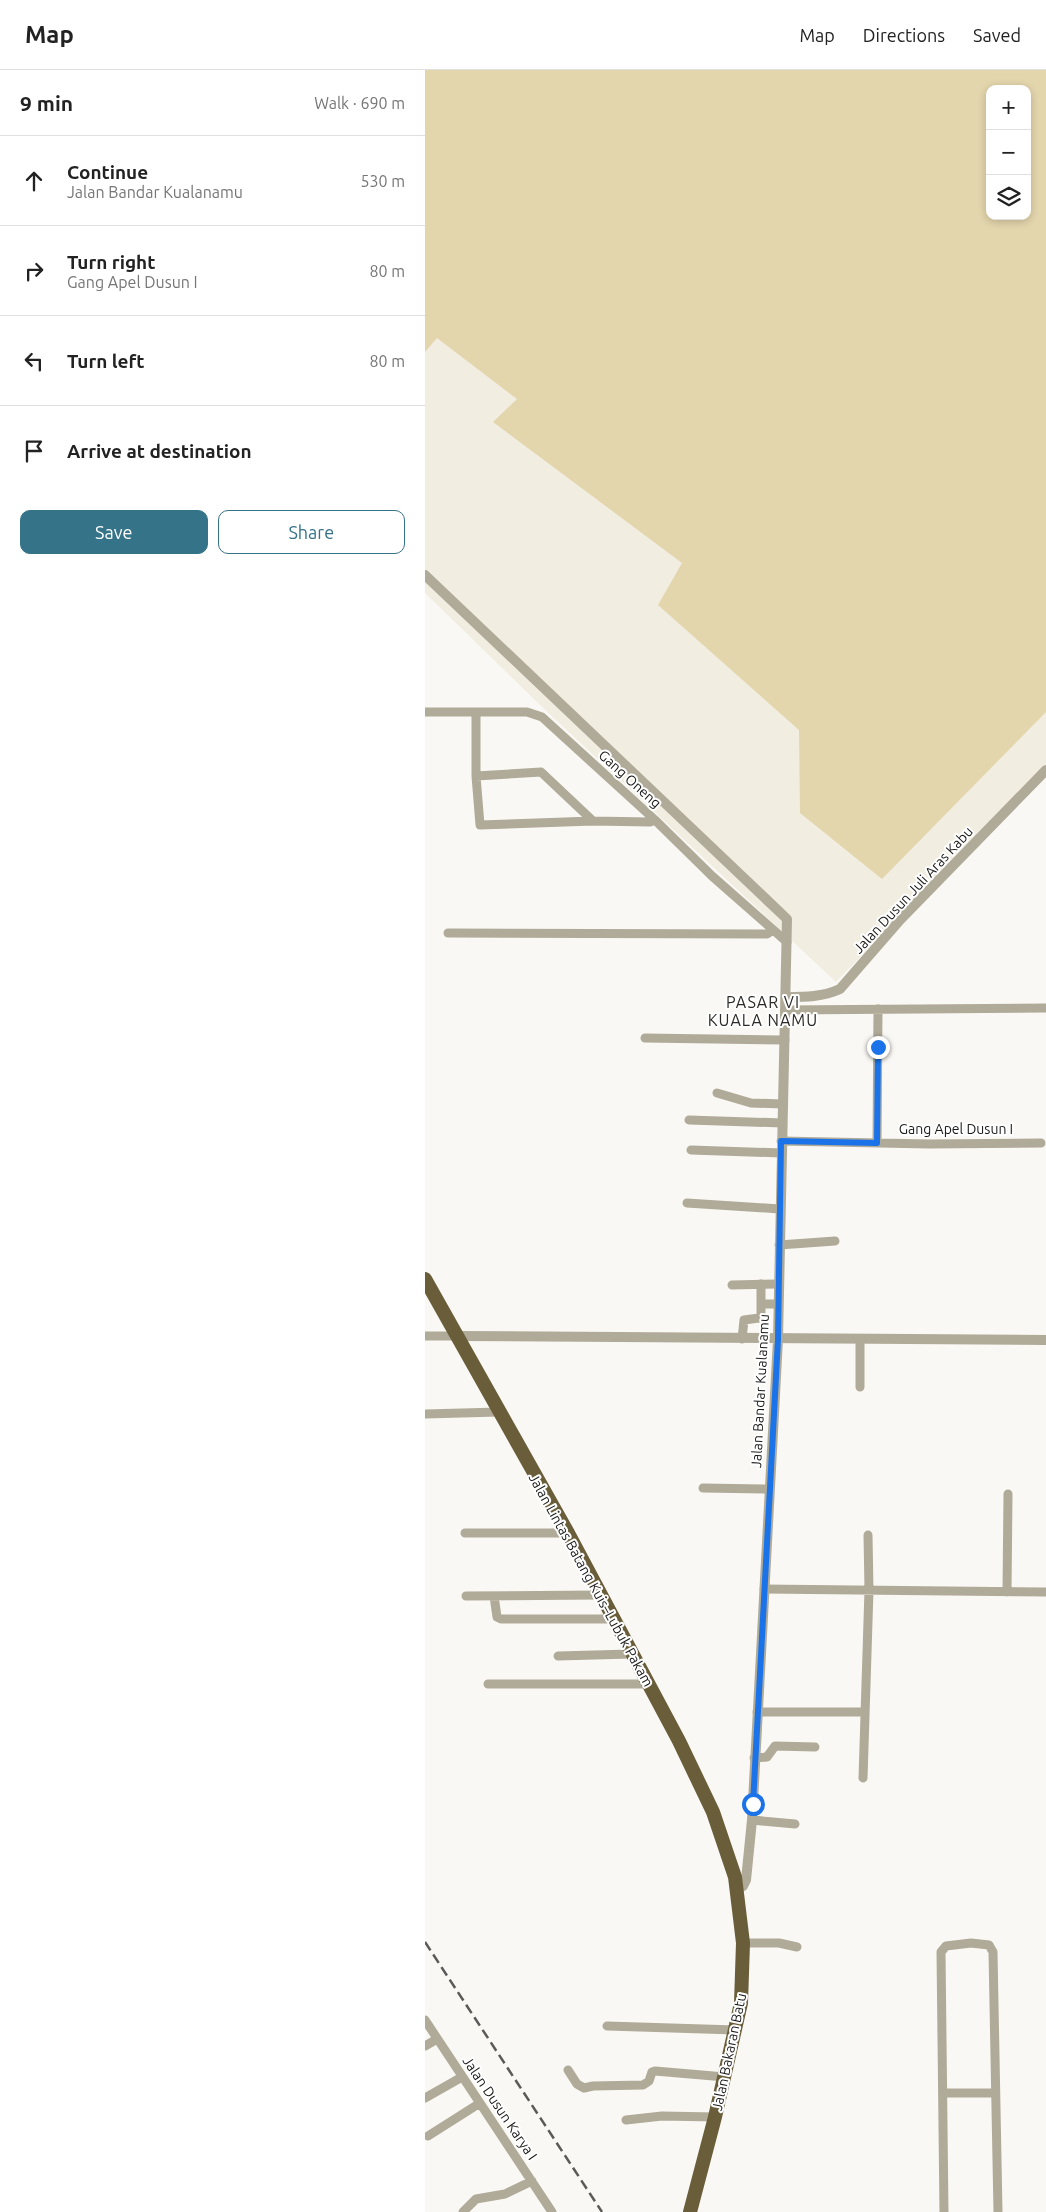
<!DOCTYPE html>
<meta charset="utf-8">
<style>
body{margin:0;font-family:Ubuntu,sans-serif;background:#f6f6f6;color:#222}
.controls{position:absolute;right:15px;top:15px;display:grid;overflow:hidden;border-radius:10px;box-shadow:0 2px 8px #0003}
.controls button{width:45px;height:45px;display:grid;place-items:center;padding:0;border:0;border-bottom:1px solid #e0e0e0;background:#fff;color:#222;font:25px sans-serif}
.stop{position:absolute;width:15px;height:15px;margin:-11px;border:4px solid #1a73e8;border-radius:50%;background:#fff}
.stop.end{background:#1a73e8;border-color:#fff;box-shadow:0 1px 5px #0008}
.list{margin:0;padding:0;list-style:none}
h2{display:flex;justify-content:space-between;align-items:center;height:65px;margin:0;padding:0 20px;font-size:21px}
h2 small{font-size:16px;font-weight:400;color:#767676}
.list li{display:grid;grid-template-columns:32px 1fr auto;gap:15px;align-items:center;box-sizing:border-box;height:90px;padding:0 20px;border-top:1px solid #e0e0e0}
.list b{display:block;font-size:19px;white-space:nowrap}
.list p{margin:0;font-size:16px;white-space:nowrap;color:#767676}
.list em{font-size:16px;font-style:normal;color:#767676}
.actions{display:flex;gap:10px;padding:15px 20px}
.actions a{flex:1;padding:11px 0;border:1px solid #357388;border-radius:10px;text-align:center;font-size:18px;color:#357388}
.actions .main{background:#357388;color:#fff}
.icon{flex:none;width:28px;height:28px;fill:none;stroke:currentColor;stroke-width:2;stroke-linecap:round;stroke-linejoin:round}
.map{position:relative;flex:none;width:621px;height:2142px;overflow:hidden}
header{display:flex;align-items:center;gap:30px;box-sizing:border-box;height:70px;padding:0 25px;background:#fff;border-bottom:1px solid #e0e0e0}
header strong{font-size:24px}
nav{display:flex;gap:28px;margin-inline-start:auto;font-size:18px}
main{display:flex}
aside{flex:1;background:#fff}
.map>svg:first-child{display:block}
.built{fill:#f1ede1;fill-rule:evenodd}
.green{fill:#e3d5ac;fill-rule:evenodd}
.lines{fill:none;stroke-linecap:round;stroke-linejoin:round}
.minor{stroke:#b0aa98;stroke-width:9}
.tertiary{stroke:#b0aa98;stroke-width:10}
.trunk{stroke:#6a5e3a;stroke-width:14}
.rail{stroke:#5b5a58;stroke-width:2.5;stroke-dasharray:10 5;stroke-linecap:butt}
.route{stroke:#1a73e8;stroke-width:6}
.labels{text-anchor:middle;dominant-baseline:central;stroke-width:4;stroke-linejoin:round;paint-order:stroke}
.street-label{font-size:14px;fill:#191817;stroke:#fff}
.quarter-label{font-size:16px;letter-spacing:1px;fill:#2c2b27;stroke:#fff}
</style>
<header>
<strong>Map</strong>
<nav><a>Map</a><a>Directions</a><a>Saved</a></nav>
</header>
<main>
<aside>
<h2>9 min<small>Walk · 690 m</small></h2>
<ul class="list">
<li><svg class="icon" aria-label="ahead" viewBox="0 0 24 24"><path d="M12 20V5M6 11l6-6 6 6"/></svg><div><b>Continue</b><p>Jalan Bandar Kualanamu</p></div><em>530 m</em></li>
<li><svg class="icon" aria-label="right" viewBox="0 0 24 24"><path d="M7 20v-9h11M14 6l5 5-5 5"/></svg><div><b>Turn right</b><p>Gang Apel Dusun I</p></div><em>80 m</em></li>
<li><svg class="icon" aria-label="left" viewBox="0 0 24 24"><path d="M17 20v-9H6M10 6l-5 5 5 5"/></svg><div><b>Turn left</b></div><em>80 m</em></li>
<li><svg class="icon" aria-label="arrive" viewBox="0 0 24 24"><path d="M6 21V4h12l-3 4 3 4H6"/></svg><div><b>Arrive at destination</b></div></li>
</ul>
<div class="actions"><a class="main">Save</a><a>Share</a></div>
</aside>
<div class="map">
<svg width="621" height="2142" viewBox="0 0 621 2142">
<rect width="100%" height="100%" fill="#faf8f4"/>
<path class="built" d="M0,0H621V695L411,912L114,634L0,523ZM565,19H602V146H565Z"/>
<path class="green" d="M0,0H621V642L457,809L375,743L374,660L233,535L257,493L68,352L92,329L12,268L0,282ZM565,19H602V146H565Z"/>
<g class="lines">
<path class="minor" d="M0,642H102L117,647L230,750L287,806L362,872
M51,643V706L55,755L168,751L225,752L230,750
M51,706L116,702L168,751
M23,863L342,864L348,860
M360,940L621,938
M220,968L360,970
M292,1023L326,1033L358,1034
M264,1050L357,1053
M356,1071L504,1074L616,1073
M452,1073L453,939
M266,1080L356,1083
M262,1133L355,1139
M354,1175L410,1171
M307,1215L354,1214
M336,1234H353
M0,1266H32
M317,1269L319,1250L334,1248L336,1246V1214
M435,1317V1269
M0,1344L74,1342
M278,1418L343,1419
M40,1463H143
M339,1519L621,1522
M582,1522L583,1424
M41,1526L176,1525
M69,1526L72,1547L76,1549H189
M133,1586L206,1584
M63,1614H223
M332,1642H440
M329,1688L342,1687L350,1676L390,1677
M438,1708L444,1520L443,1465
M327,1750L370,1754
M318,1873H354L372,1877
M0,1950L127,2142
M182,1956L311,1960
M0,1976L12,1969
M143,2000L152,2014L159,2018L168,2016L218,2015L224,2011L227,2002L230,2001L300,2007
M518,2023H570
M0,2028L37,2007
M201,2050L237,2046L290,2047
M3,2066L55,2033
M38,2142L51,2129L80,2124L107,2111
M519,2142L516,1882L521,1876L546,1873L564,1875L568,1882L573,2142"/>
<path class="tertiary" d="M0,505L362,849L353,1269L327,1750L321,1810L318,1816L313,1819
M361,927C380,927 398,927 415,919L475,850L621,700
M32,1266L621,1270"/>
<path class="trunk" d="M0,1209L143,1463L254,1671L288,1742L310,1807L318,1873L316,1933L290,2047L265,2142"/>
<path class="rail" d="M0,1872L177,2142"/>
</g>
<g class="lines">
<path class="route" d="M328,1734L353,1269L356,1071L452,1073L453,977"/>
</g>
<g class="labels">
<g class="street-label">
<text transform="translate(205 709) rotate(42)">Gang Oneng</text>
<text transform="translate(488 820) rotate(-47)">Jalan Dusun Juli Aras Kabu</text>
<text x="531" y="1059">Gang Apel Dusun I</text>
<text transform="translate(335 1321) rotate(-87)">Jalan Bandar Kualanamu</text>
<text transform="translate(166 1510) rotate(61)">Jalan Lintas Batang Kuis–Lubuk Pakam</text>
<text transform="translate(304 1982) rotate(-78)">Jalan Bakaran Batu</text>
<text transform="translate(75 2038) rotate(56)">Jalan Dusun Karya I</text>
</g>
<g class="quarter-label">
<text x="338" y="932">PASAR VI<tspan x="338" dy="18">KUALA NAMU</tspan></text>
</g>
</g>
</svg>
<div class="controls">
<button>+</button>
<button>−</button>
<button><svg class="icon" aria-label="layers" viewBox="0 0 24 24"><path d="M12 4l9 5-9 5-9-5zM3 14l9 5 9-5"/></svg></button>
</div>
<div class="stop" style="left:328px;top:1734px"></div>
<div class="stop end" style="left:453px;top:977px"></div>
</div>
</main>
